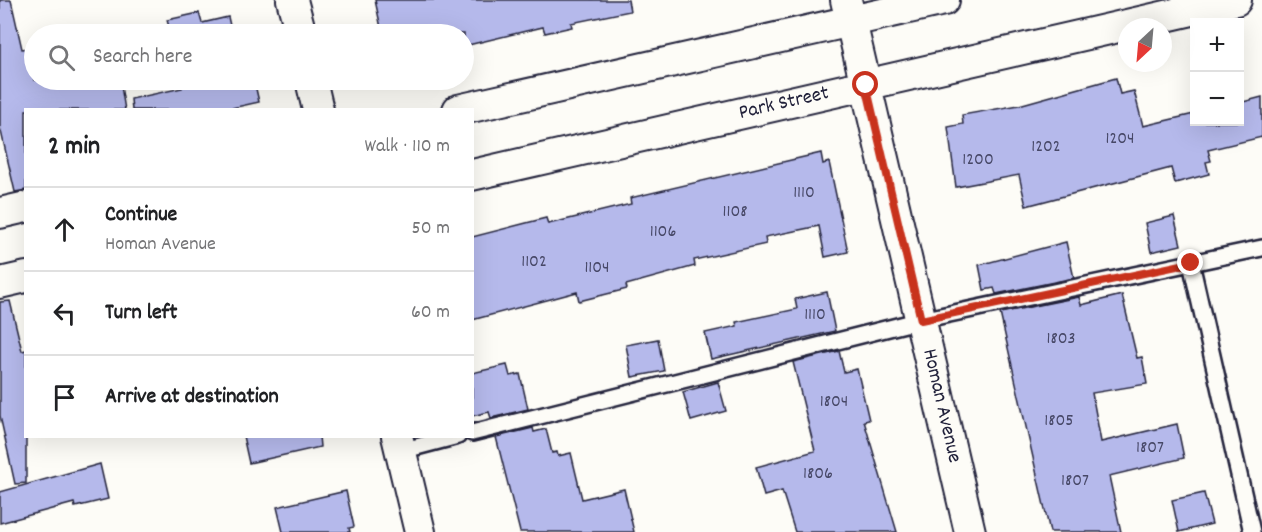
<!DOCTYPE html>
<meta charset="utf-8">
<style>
body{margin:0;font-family:Dekko,sans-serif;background:#f6f6f6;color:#202124}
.controls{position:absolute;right:18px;top:18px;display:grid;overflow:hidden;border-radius:0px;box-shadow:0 6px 24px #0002}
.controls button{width:54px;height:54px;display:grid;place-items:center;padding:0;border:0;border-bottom:2px solid #e0e0e0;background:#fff;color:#202124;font:30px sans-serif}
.compass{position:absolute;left:1118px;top:18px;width:54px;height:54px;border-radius:50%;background:#fff;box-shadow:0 6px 24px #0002;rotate:206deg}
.stop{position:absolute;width:18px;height:18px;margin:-14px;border:4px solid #c8321e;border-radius:50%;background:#fff}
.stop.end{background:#c8321e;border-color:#fff;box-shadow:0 2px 6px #0008}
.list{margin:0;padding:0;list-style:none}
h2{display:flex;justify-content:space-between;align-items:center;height:78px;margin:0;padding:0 24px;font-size:26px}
h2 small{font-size:20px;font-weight:400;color:#757577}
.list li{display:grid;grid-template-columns:39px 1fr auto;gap:18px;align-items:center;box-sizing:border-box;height:84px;padding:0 24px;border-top:2px solid #e0e0e0}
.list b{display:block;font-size:22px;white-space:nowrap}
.list p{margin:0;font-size:20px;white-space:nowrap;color:#757577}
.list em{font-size:20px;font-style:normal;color:#757577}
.icon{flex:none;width:33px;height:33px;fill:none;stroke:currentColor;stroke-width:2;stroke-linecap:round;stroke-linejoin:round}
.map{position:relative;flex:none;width:1262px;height:532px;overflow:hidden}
.search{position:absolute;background:#fff;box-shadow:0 6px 24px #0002;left:24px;top:24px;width:450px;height:66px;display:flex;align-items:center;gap:15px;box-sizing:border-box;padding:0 21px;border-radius:33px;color:#757577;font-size:22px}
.panel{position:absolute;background:#fff;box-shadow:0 6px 24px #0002;left:24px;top:108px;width:450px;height:330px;border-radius:0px}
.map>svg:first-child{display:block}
.building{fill:#b5b9eb;stroke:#22223b;stroke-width:1.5}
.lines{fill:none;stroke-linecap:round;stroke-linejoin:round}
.lane-casing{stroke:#22223b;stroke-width:20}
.street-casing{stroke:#22223b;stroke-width:34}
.lane{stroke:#fdfcf7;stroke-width:15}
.street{stroke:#fdfcf7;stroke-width:30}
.route{stroke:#c8321e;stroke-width:8}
.labels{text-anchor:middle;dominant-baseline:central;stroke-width:4.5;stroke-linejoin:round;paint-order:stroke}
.number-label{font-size:18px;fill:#474867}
.street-label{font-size:21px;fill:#22223b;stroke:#fdfcf7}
</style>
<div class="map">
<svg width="1262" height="532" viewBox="0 0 1262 532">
<rect width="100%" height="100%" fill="#fdfcf7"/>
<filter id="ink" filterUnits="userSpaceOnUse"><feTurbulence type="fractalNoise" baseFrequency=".0167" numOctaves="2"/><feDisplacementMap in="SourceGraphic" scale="12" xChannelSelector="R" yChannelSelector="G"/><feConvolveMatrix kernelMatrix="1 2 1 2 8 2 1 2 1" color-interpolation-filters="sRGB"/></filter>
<g filter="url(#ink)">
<path class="building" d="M0,0H11L22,49L34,47V80H120L125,110H26V190L15,192L0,127Z
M375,0H628L630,11L571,23L572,27L545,33L543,27L464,46V34H391L389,26L381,28Z
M199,13L202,23L228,17L232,34H171L167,20Z
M1116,78L1120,94L1134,91L1143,126L1194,114V122H1239V103L1262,97V137L1208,150L1211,161L1206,162L1209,174L1175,183L1171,168L1026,206L1019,175L956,187L948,127L963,124L962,115L1019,105Z
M181,80H254L259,102L223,110H132L131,99L182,88Z
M821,153L823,164L829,162L848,252L825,257L819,226L765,237L766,244L694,260L695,266L626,285L627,289L579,301L577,292L472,320V237L546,218L548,224L631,204L630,198Z
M1174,216L1181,245L1151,252L1145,223Z
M1066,242L1074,278L996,294L994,288L984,290L979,265Z
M827,292L835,331L711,359L705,333L737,326L736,322L797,309L795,299Z
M1122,295L1137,358L1142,357L1147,384L1092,393L1101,442L1177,424L1184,458L1109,476L1121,532H1050L1000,313L1079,297L1081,305Z
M10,301L22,351L26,350V483L15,484L0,416V302Z
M658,339L664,371L632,377L626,345Z
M839,351L844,372L857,369L869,420L864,421L897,532H795L782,491L764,496L756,467L815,451L793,362Z
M507,365L510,376L520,374L528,409L491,418L489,412L472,416V373Z
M718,382L726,411L691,421L683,392Z
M533,428L534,432L546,429L552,453L557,452L558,456L571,453L582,499L624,489L634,532H520L496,437Z
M243,436H319L320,447L249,463Z
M100,464L108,499L75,507L74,503L0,523V492Z
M346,491L354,527L349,528L350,532H283L277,507Z
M1204,493L1212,524L1179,532L1172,500Z"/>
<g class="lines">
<g class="lane-casing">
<path id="lane" d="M1191,263L1252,532
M472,433L921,320L1262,248
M401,451L458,436"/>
</g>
<g class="street-casing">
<path id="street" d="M292,0L301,34
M846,0L970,532
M311,80L318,110
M458,110L944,0
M472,175L1236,0
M0,213L26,207
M0,283L26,277
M397,436L420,532"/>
</g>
<use href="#lane" class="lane"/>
<use href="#street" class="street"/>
</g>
</g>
<g class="lines" filter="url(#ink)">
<path class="route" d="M866,85L921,320L1191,263"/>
</g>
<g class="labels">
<g class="number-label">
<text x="1120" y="139">1204</text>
<text x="1046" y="147">1202</text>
<text x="978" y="160">1200</text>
<text x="804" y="193">1110</text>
<text x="735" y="212">1108</text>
<text x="663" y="232">1106</text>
<text x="534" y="262">1102</text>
<text x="597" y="268">1104</text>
<text x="815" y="315">1110</text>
<text x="1061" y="339">1803</text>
<text x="834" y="402">1804</text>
<text x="1059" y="421">1805</text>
<text x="1150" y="448">1807</text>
<text x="818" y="474">1806</text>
<text x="1075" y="481">1807</text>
</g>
<g class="street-label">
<text transform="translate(784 104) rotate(-13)">Park Street</text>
<text transform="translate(941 406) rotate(77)">Homan Avenue</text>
</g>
</g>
</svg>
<div class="controls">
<button>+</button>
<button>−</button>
</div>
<svg class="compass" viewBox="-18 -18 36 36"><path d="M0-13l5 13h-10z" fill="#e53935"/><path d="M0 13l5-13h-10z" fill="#757577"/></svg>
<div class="stop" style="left:866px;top:85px"></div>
<div class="stop end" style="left:1191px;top:263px"></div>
<div class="search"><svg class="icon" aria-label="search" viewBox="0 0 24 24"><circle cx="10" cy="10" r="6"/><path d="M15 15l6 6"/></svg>Search here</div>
<section class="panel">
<h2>2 min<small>Walk · 110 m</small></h2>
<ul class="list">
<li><svg class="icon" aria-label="ahead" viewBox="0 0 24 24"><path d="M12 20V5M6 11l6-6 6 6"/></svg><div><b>Continue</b><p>Homan Avenue</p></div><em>50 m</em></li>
<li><svg class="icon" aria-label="left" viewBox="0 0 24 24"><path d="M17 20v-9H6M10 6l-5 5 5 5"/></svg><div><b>Turn left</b></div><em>60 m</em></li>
<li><svg class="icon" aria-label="arrive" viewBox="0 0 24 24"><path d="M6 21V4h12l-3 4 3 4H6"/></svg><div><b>Arrive at destination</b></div></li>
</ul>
</section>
</div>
